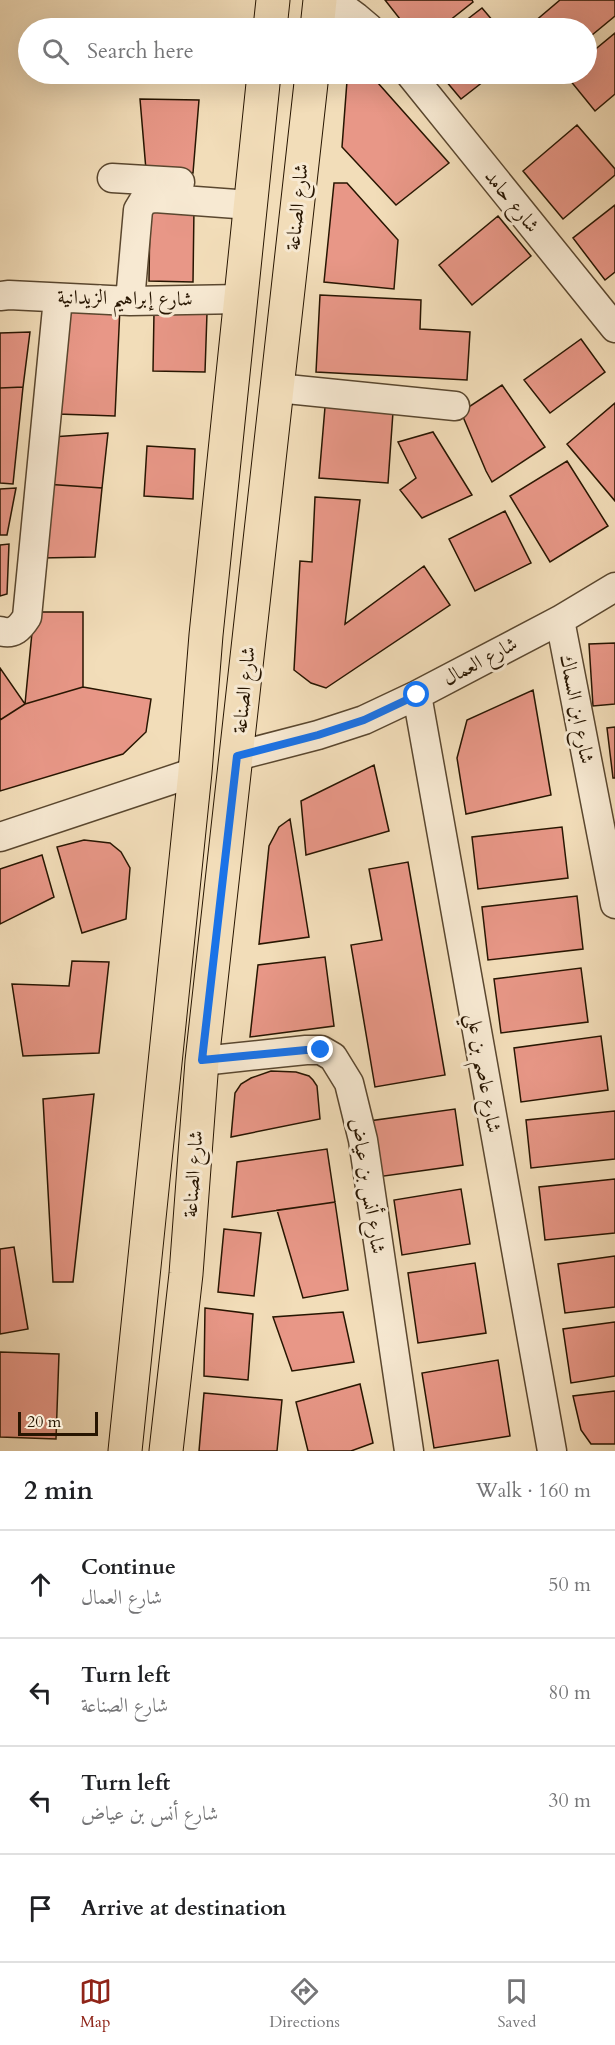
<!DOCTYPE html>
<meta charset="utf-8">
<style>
body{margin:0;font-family:Cardo,Amiri,serif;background:#f6f6f6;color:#202124}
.scale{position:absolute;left:18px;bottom:15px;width:80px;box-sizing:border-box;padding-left:6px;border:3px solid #271501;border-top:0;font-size:16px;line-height:21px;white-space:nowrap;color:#271501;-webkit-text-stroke:4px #f7e9d2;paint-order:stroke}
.stop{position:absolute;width:18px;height:18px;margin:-14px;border:4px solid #1a73e8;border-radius:50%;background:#fff}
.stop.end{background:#1a73e8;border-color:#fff;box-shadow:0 2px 6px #0008}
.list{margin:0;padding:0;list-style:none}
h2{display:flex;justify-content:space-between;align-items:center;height:78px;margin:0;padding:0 24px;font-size:26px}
h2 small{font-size:20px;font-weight:400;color:#757577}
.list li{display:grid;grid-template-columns:39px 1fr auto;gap:18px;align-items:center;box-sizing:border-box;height:108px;padding:0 24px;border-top:2px solid #e0e0e0}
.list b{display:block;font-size:22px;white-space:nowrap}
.list p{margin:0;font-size:20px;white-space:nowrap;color:#757577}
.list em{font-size:20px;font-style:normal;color:#757577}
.icon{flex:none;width:33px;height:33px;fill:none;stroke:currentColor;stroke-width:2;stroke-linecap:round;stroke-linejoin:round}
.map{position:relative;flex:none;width:615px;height:1451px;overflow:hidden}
.search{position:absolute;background:#fff;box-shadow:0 6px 24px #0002;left:18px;right:18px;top:18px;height:66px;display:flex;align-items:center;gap:15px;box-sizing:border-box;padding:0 21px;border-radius:33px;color:#757577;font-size:22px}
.sheet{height:510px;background:#fff}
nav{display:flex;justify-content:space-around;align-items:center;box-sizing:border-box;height:84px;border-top:2px solid #e0e0e0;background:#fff;font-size:16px;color:#757577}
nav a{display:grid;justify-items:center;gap:3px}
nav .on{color:#8f2418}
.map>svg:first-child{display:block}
.building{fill:#e89787;stroke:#271501;stroke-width:1.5}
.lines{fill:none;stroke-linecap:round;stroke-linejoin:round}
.minor-casing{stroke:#5a472f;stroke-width:31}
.major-casing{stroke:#271501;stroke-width:35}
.minor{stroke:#f7e9d2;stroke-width:28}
.major{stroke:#f2ddb9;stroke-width:33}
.route{stroke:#1a73e8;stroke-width:8}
.labels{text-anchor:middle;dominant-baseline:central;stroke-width:6;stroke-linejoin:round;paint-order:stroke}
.street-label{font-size:20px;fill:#271501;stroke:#f7e9d2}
</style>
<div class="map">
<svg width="615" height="1451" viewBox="0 0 615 1451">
<rect width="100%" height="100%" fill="#f2ddb9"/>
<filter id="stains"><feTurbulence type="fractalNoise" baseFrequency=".00333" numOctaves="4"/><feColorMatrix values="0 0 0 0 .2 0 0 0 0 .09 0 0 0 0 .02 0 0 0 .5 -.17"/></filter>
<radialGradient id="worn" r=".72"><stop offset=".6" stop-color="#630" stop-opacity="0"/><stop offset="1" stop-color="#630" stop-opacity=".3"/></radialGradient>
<path class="building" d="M385,0H472L473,2L440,28H407Z
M560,0H615V16L586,40V28H527Z
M482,8L499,28H456Z
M615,33V94L595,111L565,74H586V57Z
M357,74H370L449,163L396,205L342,147L347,81Z
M440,74H493L461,99Z
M140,99L199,100L193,173L146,170Z
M577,125L615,169V175L563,219L523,171Z
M334,183H347L398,240L394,289L324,282Z
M615,205V272L605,280L573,238Z
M150,207L194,208L193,282L149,281Z
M498,216L531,256L472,305L439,265Z
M320,295L421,300L420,329L470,332L467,380L316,372Z
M63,304L120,307L115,416L58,414Z
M154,312L207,313L205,372L153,371Z
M30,332L23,387L0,388V333Z
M581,339L605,372L550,413L524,380Z
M502,385L545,447L492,482L486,471L461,412Z
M23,387L13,484L0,483V388Z
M615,403V501L567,444Z
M325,407L393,412L388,483L319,478Z
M433,432L472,495L422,518L400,490L416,478L398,442Z
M108,433L102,488L45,484L52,437Z
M147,446L195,449L193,499L144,496Z
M567,461L608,526L550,562L510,496Z
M45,484L102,488L95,557L40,558Z
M16,488L7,535H0V489Z
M315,497L360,500L345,624L424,566L450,605L326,688L311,683L294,670L300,561L312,562Z
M505,511L531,563L475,591L449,539Z
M9,544L7,594L0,596V545Z
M34,612H83V687L25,704Z
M615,643V704L593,706L589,644Z
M0,668L25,704L0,720Z
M83,687L151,699L146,732L123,754L0,791V720L25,704Z
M533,690L551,795L466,814L457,758L467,720Z
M615,727V778H613L607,728Z
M374,765L389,831L306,855L301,801Z
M290,819L309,937L259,944L269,846L279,827Z
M562,827L568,878L478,889L472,837Z
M84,840L110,843L121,852L130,868L126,919L82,933L57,847Z
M42,855L54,897L0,924V869Z
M408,862L445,1075L375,1087L351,945L382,940L369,869Z
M577,896L583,949L488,960L482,907Z
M325,957L334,1026L250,1037L258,965Z
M72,961L109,962L99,1053L23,1056L12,984L69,986Z
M581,968L588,1022L501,1033L494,979Z
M601,1036L608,1090L521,1102L514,1048Z
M271,1071L296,1072L309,1076L313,1080L317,1086L320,1119L231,1137L235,1093L241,1084L251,1078Z
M94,1094L73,1282H53L43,1099Z
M455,1109L463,1165L377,1177L369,1121Z
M615,1111V1159L531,1168L526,1120Z
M327,1149L335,1202L232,1217L237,1162Z
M615,1179V1233L545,1240L539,1187Z
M461,1189L470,1244L402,1255L394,1200Z
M335,1202L348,1290L303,1298L277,1210Z
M224,1229L261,1233L254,1296L218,1292Z
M14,1247L28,1329L0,1334V1249Z
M615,1256V1307L565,1313L558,1264Z
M475,1263L486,1333L418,1343L408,1273Z
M205,1308L253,1314L248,1380L204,1376Z
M343,1312L354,1362L292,1371L273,1317Z
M615,1322V1376L571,1383L563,1329Z
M0,1352L59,1354L56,1439L0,1437Z
M498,1360L510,1436L434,1448L422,1373Z
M360,1384L373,1443L351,1451H308L296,1402Z
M615,1391V1444H591L581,1430L573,1396Z
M204,1393L282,1400L277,1451H199Z"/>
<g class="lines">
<g class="minor-casing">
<path id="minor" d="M333,0L356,17L369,28
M410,74L615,328
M112,178L180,182
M0,296L9,295L130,301L242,299
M130,301L138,210L144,200L155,198L250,205
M277,388L455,406
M560,620L615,904
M0,631C14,635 20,628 27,617L58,298
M417,695L552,1451
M237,756L318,735L364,720L417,695L560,620L615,587
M0,837L195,772
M202,1061L306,1050H321L333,1057L349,1083L363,1140L409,1451"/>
</g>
<g class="major-casing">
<path id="major" d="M270,28L273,0
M317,28L320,0
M125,1451L195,772L206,635L264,74
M166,1451L186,1274L202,1061L312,74"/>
</g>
<use href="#minor" class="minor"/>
<use href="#major" class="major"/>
</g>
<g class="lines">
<path class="route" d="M321,1050H306L202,1060L237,756L318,735L364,720L417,695"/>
</g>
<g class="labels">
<g class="street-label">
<text transform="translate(512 201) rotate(51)">شارع حامد</text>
<text transform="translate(297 207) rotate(-84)">شارع الصناعة</text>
<text transform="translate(125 298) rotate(1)">شارع إبراهيم الزيدانية</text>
<text transform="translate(480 661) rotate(-28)">شارع العمال</text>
<text transform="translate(244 690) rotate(-84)">شارع الصناعة</text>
<text transform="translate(577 709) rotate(79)">شارع ابن السماك</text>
<text transform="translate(484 1073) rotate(80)">شارع عاصم بن علي</text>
<text transform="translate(193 1174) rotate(-86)">شارع الصناعة</text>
<text transform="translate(368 1186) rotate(81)">شارع أنس بن عياض</text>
</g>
</g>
<rect width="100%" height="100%" filter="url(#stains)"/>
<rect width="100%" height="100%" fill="url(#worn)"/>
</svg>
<div class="scale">20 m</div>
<div class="stop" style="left:417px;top:695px"></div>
<div class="stop end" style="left:321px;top:1050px"></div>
<div class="search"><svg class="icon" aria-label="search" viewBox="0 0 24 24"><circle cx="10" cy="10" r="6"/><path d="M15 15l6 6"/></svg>Search here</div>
</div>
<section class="sheet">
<h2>2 min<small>Walk · 160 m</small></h2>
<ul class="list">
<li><svg class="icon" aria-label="ahead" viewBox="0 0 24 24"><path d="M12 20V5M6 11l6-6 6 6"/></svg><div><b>Continue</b><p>شارع العمال</p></div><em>50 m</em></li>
<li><svg class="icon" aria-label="left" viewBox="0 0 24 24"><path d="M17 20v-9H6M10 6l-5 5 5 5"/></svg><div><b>Turn left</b><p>شارع الصناعة</p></div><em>80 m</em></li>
<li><svg class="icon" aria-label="left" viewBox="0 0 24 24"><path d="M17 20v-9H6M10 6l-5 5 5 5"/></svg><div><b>Turn left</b><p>شارع أنس بن عياض</p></div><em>30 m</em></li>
<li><svg class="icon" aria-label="arrive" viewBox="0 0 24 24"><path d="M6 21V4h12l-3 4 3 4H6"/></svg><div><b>Arrive at destination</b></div></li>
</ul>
</section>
<nav>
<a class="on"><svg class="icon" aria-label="map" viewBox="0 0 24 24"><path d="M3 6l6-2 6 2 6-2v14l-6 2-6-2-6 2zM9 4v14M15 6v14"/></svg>Map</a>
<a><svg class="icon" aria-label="directions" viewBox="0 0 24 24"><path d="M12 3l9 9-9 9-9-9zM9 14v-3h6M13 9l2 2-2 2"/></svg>Directions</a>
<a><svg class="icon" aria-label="saved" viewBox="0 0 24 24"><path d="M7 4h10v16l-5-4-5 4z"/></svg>Saved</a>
</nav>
